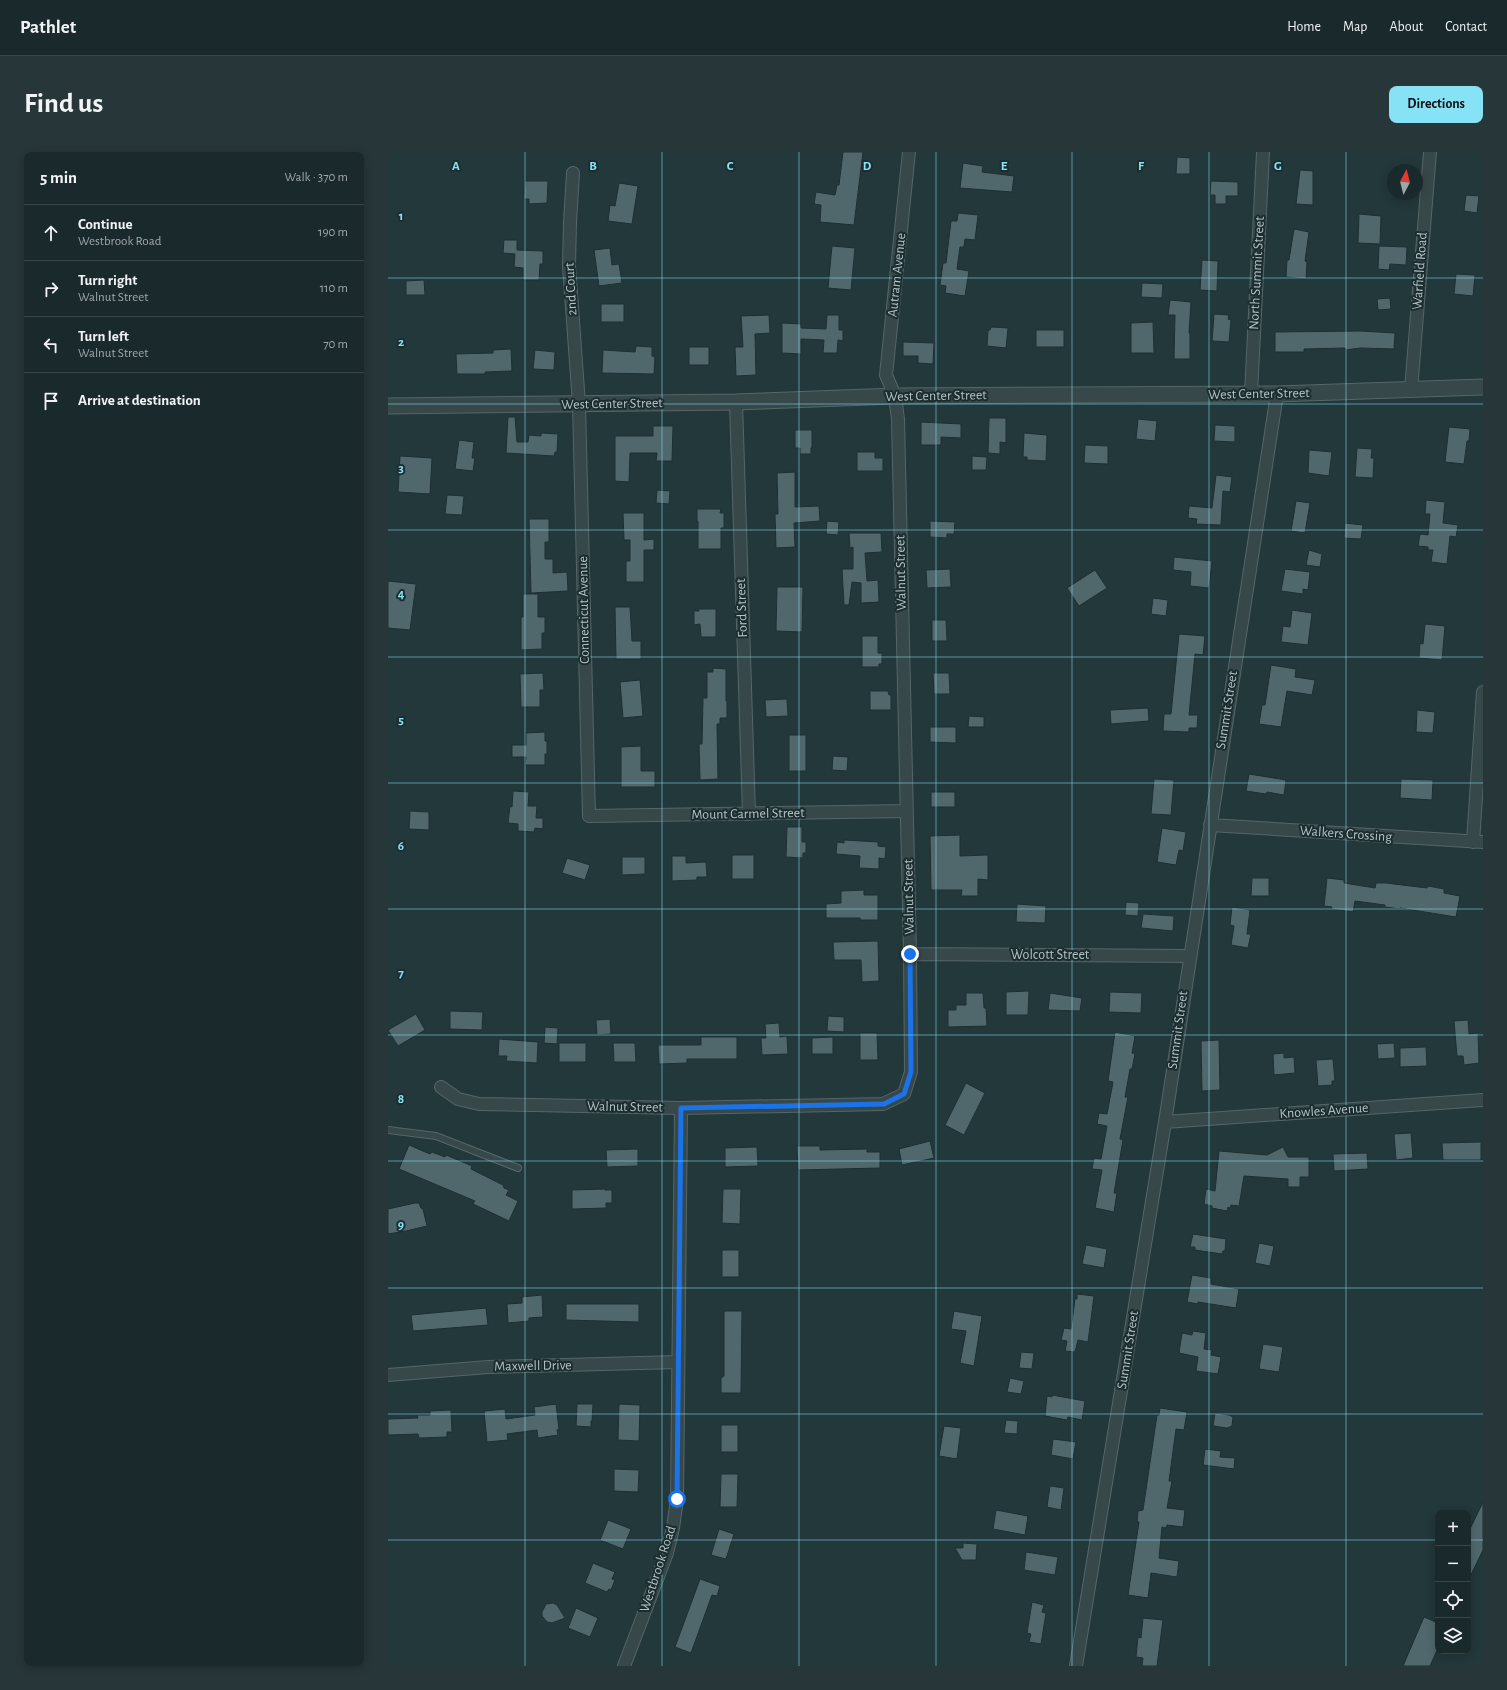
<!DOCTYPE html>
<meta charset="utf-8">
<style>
body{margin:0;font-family:"Alegreya Sans",sans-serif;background:#273638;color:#f1f3f6}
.controls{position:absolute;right:12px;bottom:12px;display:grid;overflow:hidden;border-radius:8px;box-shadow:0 2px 10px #0003}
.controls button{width:36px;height:36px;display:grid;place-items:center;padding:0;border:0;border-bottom:1px solid #384648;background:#1a2a2c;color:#f1f3f6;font:20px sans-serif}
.compass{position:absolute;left:999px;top:12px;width:36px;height:36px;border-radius:50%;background:#1a2a2c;box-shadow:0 2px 10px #0003;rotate:7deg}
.stop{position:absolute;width:12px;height:12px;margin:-9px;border:3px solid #1a73e8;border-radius:50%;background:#fff}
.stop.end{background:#1a73e8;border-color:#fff;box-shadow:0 1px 4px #0008}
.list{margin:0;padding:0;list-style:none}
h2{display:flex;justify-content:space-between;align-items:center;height:52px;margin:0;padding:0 16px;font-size:17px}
h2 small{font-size:13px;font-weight:400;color:#9fa7a9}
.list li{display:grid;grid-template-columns:26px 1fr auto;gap:12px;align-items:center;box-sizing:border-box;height:56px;padding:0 16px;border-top:1px solid #384648}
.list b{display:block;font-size:15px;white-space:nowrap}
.list p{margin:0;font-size:13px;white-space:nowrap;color:#9fa7a9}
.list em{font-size:13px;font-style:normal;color:#9fa7a9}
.icon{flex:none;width:22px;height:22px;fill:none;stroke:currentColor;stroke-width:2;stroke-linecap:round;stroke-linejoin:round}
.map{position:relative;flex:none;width:1095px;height:1514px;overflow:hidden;border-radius:8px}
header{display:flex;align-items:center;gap:24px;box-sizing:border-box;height:56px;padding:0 20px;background:#1a2a2c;border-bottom:1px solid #384648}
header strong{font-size:19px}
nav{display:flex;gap:22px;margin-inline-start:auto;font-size:14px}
.intro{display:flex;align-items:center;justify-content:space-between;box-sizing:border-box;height:96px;padding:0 24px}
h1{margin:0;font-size:28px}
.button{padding:10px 18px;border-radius:8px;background:#88e2f6;color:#111;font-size:14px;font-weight:700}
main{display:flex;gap:24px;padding:0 24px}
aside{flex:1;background:#1a2a2c;border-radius:8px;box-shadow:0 2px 10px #0003}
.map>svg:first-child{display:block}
.building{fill:#50686c;stroke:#1e2f32}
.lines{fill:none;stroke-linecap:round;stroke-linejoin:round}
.service-casing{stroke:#556669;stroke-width:8}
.minor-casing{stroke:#556669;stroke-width:14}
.tertiary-casing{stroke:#556669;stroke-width:17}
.service{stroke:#37484b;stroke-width:6}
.minor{stroke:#37484b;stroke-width:12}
.tertiary{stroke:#37484b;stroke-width:15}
.route{stroke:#1a73e8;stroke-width:5}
.grid{fill:none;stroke:#88e2f6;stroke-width:1;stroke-opacity:0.55}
.labels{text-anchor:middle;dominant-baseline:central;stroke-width:4;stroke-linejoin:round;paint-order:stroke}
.street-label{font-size:14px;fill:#b2c3c7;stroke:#1c2d30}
.grid-label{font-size:13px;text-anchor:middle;font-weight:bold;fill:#88e2f6;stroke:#1c2d30;stroke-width:4;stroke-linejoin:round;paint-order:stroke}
</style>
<header>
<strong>Pathlet</strong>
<nav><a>Home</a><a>Map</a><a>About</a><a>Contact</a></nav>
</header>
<div class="intro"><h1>Find us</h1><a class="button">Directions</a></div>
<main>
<aside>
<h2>5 min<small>Walk · 370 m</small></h2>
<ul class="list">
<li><svg class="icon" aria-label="ahead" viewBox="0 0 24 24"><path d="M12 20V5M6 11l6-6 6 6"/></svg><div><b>Continue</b><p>Westbrook Road</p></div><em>190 m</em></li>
<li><svg class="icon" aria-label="right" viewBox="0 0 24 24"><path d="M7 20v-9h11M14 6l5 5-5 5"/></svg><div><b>Turn right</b><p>Walnut Street</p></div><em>110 m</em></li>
<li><svg class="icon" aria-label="left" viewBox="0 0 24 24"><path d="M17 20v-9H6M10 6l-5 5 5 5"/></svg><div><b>Turn left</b><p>Walnut Street</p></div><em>70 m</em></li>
<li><svg class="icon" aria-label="arrive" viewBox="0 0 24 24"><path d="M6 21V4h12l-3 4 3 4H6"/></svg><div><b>Arrive at destination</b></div></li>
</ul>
</aside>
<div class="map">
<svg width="1095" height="1514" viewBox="0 0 1095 1514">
<rect width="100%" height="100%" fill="#23383b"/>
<path class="building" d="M455,0H475L466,73L432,70L433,53L426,52L428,40L447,43L449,33H451Z
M789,5L802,6V22H788Z
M575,11L595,14L594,20L626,24L624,40L572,36Z
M912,18L925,19V53L908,52Z
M137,29H160L159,51L141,52V47H136Z
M823,29L850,30V44H838V52H827V43H822Z
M231,31L250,34L244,72L220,69L222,53L227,54Z
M1078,43L1091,44L1089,61L1076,59Z
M570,61L590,63L587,88L577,87L576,95H572L569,117L581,119L577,144L557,141L558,134L552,133L555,111H558L563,69H569Z
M971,62L993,64L992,92L970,91Z
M906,77L921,80L917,109L919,110L918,127L898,125L899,108H901Z
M116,88H129V98L155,99V112H152L151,128H135V116L126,115L127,102L115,101Z
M444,94L467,96L463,138L440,136Z
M991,94L1019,95L1018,113L1002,112L1001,118L990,117Z
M222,96L224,113L231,112L234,131L211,134L206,98Z
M814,108L830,109L829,139L812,138Z
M1068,122L1087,123L1085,144L1066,142Z
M36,128L37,143H18V129Z
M754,131L775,132L774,146L753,145Z
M1002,146L1003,157L990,158L989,147Z
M782,148L803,150L801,181H802V207H786L787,163H780Z
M213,152H236V170H213Z
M826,162L841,163L840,167L843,168L841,190L824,189Z
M381,163L382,181L367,182L368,223L348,224L347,195H355L353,164Z
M439,163H451V178H455V189L450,188L449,201H435L436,188L413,187V202L394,201V171L413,172V176L438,177Z
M765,170L766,201H743V171Z
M603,175L620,176L618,196L599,194L600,178H602Z
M648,178H676V195H648Z
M972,179L1007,181L1006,197L972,196L958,198L957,196L916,197V200H887V180Z
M515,190L546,191L545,212L530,211V204H515Z
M248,194L264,195V204L267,205L266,222L214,221L215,198L247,200Z
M301,195H321V213H301Z
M123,197L124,219L97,220V222H69L68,202L105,201V198Z
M147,198L167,200L166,218L145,217Z
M120,265H127L129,290H140L141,283L153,284V281L170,282L169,300H167L166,304L118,301Z
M601,266H618V291L612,290V302L600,301Z
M750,267L769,269L767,289L748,287Z
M533,270L573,272V286L553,285V293H533Z
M827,273L847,274V290L826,289Z
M265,274H285L284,309H268L269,301H242L241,330L227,329V284H265Z
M1061,275L1082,277L1081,289H1079L1076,312L1057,310Z
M407,278H424V295L423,296V302H412V296H407Z
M636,281L659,283L658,309L639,308V305H635Z
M71,288L86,290L84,306H87L85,319L67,317Z
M697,293L720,294V312L696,311Z
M969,296L984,297L983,306H986L985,326L967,325Z
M921,298L944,300L941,324L920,321Z
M469,300H487V306H495V319H469Z
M12,304L44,306L42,342L10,340Z
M584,304L599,305L598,318H584Z
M407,320V355L431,354L432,369L406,371L407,395L388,396L387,362H390L389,321Z
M828,323L844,325L842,340L835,339L833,373L808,372L809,367L800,366L801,354L824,356Z
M269,338L282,339L281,352L268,351Z
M59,343L76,344L74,363L57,362Z
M1038,348L1057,350L1055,371L1070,373L1068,385L1062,384L1059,412L1043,410L1045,398H1040V395L1030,394L1032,382L1040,383L1042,362H1037Z
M908,349L922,351L917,381L903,379Z
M309,357H333L332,361H336V376H333V397H310V369H309Z
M235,361H256V388L266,387V398H256V430H238V409H242V388H236Z
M141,367H161V390H157V407H165V421L179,420L180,439L143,441Z
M439,369L451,370L450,383L438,382Z
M542,369L567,370L566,382H559V386L542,385Z
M957,371L975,373L973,387L956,386Z
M461,381H493L494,400L477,401L479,429L490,428L491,450L473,451V431L464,430L461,453H456L454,417H465V395L462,396Z
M921,398L934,402L932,415L918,413Z
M786,405L824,409L821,436L802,434L803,420L785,418Z
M562,417L563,435L539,436L538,418Z
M897,417L922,420L920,438L915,437V442L893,439Z
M707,418L719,436L691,454L679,436Z
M0,429L28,432L22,478L0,476Z
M389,435H415L414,480L388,479Z
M135,442H150V465H157V481H154V497L133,498V465H135Z
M765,446L780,448L778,464L763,462Z
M227,455H242L244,489H253V507H228Z
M311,457H328V485H313L312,472L306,473V459H311Z
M904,458L924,461L920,493L893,490L895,474L902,475Z
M544,468H558L559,489H544Z
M1037,472L1057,474L1054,508L1031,506L1032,491L1035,492Z
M791,482L817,484L815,503L807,502L801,563H810L809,576H801V580L775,579L776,562H783Z
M474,484H490V501H494V512H491V515H474Z
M883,513L908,517L907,525L927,528L924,543L899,539L893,575L871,572L874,553H877Z
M325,516L338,517V549H339V566H332V572H329L330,627L312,628L311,592H314L315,546H319V520H325Z
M155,521L156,538H152V555H133L132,522Z
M545,521H561L562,542H546Z
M252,528L255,564L235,566L232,530Z
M482,539H500L501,543H503V558H482Z
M399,547L400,564L378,565L377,548Z
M760,556L761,569L723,572L722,558Z
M1029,558L1047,560L1045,581L1028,580Z
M581,564L596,565V575H580Z
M542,575H568V591L542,590Z
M157,580V589H159V602H157V613H137L138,605H124V593H138V581Z
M401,583H418V619H401Z
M253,594V619H267V635H233V595Z
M445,604L460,605L459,619L444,618Z
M861,622L898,628L896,643L879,640L878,642L858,639Z
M766,627L786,628L783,663L763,662Z
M1013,627L1045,628L1044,648L1012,646Z
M125,639L141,640L140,654H149L148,666H155V677L147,676L146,680L130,679V672L120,671L122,654L124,655Z
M543,640H567V655H543Z
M22,659L41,660V678L21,677Z
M399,675H414V690H418V701H415V706L398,705Z
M774,676L798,680L795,699L791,698L788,713L769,710Z
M572,683V704L600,703V728L590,727V744H573L574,738H543L542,684Z
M456,688L490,690V694L498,695L497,707L491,706V717L471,716L472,704L448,702L449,690L456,691Z
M344,703H366V727H344Z
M284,704H298V711L318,710L319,725H309V728L284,729Z
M234,705H257V722L234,723Z
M179,706L202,713L197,728L174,721Z
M864,726H881V744H863Z
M939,726L956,728V731L987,736L988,731H998L1039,736L1040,734L1056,737V741L1072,744L1068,765L1012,756V757L997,755V753L967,749L965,760L943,757L944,755L936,754Z
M476,738V743H490V768H472V766H438V752L453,751V739Z
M738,750L751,751L750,764L737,763Z
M629,752L658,754L657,771L628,770Z
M844,755L862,758L859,782H863L860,796L843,793L846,774L842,773Z
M755,762L786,764L785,779L753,776Z
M490,789L491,829L474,830L473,808H446L445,790Z
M641,839L640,863H618V840Z
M722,840L754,841L753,861L721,860Z
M578,841H595L596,856H598L599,874L560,875V858H568V853H578Z
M662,841L694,846L692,859L660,858Z
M62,859L95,860L94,878L62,877Z
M28,862L37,878L10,894L0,878Z
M440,864L456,865V880L439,879Z
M222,867L223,882L209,883L208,868Z
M1080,868L1081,882L1090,881L1091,911L1076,913L1075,904H1069L1066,869Z
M391,871L392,885L399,884L400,902L374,903L373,886H378L377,872Z
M157,875L170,876L169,892L156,891Z
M727,880L747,884L744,901L747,902L744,917H742L737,945H740L732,987L735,988L726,1041H729L726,1060L707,1056L714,1018L704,1017L706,1006L713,1007L719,974L709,972L711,961L719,962L725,930L720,929Z
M472,881H489L490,908H472Z
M313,885H349V907H299V911L271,912L270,893H313Z
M445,885V902H424V886Z
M111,887L150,890L149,911L118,909L119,904H110Z
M831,888L832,938L814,939L813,889Z
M171,891H198V910H171Z
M225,891H247L248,910H226Z
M1006,891L1007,906L990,907L989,892Z
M1038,895L1039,914L1012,915V896Z
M896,901V906L906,905L907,921L886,923L885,902Z
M945,907L947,929H944V933L930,934L928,908Z
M578,931L597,941L576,983L557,973Z
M1023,981L1025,1006L1008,1008L1006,982Z
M542,989L546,1006L514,1013L511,997Z
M1093,990V1008H1055L1054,991Z
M21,993L42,1002L44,1000L57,1005L58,1003L84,1014L83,1017L115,1033L116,1036L121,1038L118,1043L130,1049L121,1069L85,1052L87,1049L11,1017Z
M409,994H432V998L479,997V1000H492V1016L410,1018Z
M369,995L370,1014L337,1015V996Z
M895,995L900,1005H921V1025H912V1035H900V1027L856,1024L851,1054L843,1053L842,1056L840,1055L839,1059L824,1056V1054L816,1052L818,1037L827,1039L831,999L879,1003Z
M250,997V1014L219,1015L218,998Z
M979,1001L980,1017L946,1019L945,1002Z
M217,1037V1038H224V1051H218V1056L184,1057V1038Z
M335,1037H353L352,1072L334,1071Z
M27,1051H31L33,1056L35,1057L39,1074L18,1079L0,1082V1057Z
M805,1082L838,1087L837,1099H835L834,1102L807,1098V1095H802Z
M871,1091L886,1094L882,1114L867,1111Z
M698,1093L719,1097L716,1116L694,1112Z
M334,1098H351V1125H334Z
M804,1123L823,1126V1132L851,1137L848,1156L810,1150V1152L799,1150Z
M689,1142L706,1144L700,1190L690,1188L687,1200L677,1199L679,1189L673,1188L676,1176L683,1177L687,1147H689Z
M154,1143L155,1165L141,1166V1169L120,1171L119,1152L134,1151V1145Z
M178,1152H251V1170L178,1168Z
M98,1156L100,1173L25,1179L23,1163Z
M336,1159H354L353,1241H333V1226L336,1224Z
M566,1159L594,1164L586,1214L572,1211L578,1179L563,1177Z
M805,1179L818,1181L816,1197L824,1198L823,1203L833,1205L830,1222L808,1219L810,1205L791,1201L794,1181L804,1183Z
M875,1192L895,1195L891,1220L871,1217Z
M633,1200L646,1201L644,1217L631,1216Z
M622,1226L636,1229L633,1242L619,1240Z
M664,1243L697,1249L694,1268L680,1265L679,1268L657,1264L659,1244L664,1245Z
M168,1252L171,1277L169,1278L170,1283L150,1286L149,1278L119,1282L120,1288L99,1290L96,1259L117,1257L118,1267L147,1263L146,1255Z
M189,1252H205L204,1269H203V1275L188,1274Z
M231,1252L252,1253L251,1289L230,1288Z
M772,1256L799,1260L796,1278L788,1277L781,1329H784L779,1356L797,1358L795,1375L779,1373L778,1376L774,1375L771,1406L791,1409L789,1425L763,1421L760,1446L740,1443L751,1370H749L750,1359L755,1358L769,1263H771Z
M63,1258L64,1280H59V1285L31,1286L30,1282L0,1283V1267L30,1266L29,1263H42V1259Z
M827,1261L841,1263L845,1265L844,1274L839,1276L825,1274Z
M618,1268L630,1269L629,1282L616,1281Z
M333,1273H350V1300H333Z
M556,1274L573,1276L569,1307L551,1304Z
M665,1287L688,1290L685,1307L663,1303Z
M817,1297L833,1299L832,1305L847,1306L846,1317L815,1313Z
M226,1317L251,1318L250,1340L226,1339Z
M333,1322H350L349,1355H332Z
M662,1334L676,1336L673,1358L659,1355Z
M1095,1350V1398L1080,1429V1381Z
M608,1358L640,1364L637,1383L605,1377Z
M220,1368L243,1377L235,1397L212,1388Z
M331,1377L346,1382L338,1407L323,1403Z
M575,1391L589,1392L588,1408H574L567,1396H575Z
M638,1400L670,1405L667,1423L636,1418Z
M205,1411L227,1420L224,1427L227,1428L223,1438L221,1437L219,1440L197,1431Z
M312,1427L332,1434L329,1444L324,1443L303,1501L287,1495Z
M644,1450L656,1453L654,1460L658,1461L653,1492L641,1490L643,1482L639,1481Z
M165,1451L169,1453L177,1466L164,1471L159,1470L154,1464V1460L158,1452Z
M188,1456L210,1466L202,1485L180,1476Z
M1036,1465L1050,1471V1496L1042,1514H1015Z
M755,1466L775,1468L769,1514H754L755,1506L748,1505L750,1485L753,1486Z"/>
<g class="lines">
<g class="service-casing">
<path id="service" d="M0,978L48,984L130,1016"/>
</g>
<g class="minor-casing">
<path id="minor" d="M185,21L182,70L181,114L191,252L201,664L519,659
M1023,238L1042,0
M863,242L875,0
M348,250L361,662
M822,673L1095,690
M1085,690L1095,540
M522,802L801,804
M53,935L70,947L91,952L293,956L495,952L516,942L523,920L522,802L510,267L507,244L498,223L521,0
M777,970L1095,948
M0,1223L100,1215L290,1210
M236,1514L279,1401L285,1376L289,1347L293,956
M688,1514L777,970L889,242"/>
</g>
<g class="tertiary-casing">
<path id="tertiary" d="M0,254L348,250L507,244L889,242L1095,235"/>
</g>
<use href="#service" class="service"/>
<use href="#minor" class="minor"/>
<use href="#tertiary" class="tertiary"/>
</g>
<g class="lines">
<path class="route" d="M289,1347L293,956L496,952L516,942L523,920L522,802"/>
</g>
<path class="grid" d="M137,0V1514M274,0V1514M411,0V1514M548,0V1514M684,0V1514M821,0V1514M958,0V1514M0,126H1095M0,252H1095M0,378H1095M0,505H1095M0,631H1095M0,757H1095M0,883H1095M0,1009H1095M0,1136H1095M0,1262H1095M0,1388H1050M1080,1388H1095"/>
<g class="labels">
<g class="street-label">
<text transform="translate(1032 119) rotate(-86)">Warfield Road</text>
<text transform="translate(869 121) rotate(-87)">North Summit Street</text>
<text transform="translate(509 123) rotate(-84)">Autram Avenue</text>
<text transform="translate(183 137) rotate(-93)">2nd Court</text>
<text transform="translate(871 242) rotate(-1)">West Center Street</text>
<text transform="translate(548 244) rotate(-1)">West Center Street</text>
<text transform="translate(224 252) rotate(-1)">West Center Street</text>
<text transform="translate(513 421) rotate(-91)">Walnut Street</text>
<text transform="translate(354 456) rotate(-92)">Ford Street</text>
<text transform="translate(196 458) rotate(-91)">Connecticut Avenue</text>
<text transform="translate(839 558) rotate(-81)">Summit Street</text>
<text transform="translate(360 662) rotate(-1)">Mount Carmel Street</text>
<text transform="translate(958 682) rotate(4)">Walkers Crossing</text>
<text transform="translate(521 745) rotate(-91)">Walnut Street</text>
<text x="662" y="803">Wolcott Street</text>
<text transform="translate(790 878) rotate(-82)">Summit Street</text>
<text transform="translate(237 955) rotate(1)">Walnut Street</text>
<text transform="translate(936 959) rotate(-4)">Knowles Avenue</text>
<text transform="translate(740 1198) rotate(-81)">Summit Street</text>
<text transform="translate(145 1214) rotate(-1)">Maxwell Drive</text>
<text transform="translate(270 1417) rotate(-72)">Westbrook Road</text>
</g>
</g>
<g class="grid-label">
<text x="68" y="18">A</text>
<text x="205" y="18">B</text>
<text x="342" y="18">C</text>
<text x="479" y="18">D</text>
<text x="616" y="18">E</text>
<text x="753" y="18">F</text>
<text x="890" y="18">G</text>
<text x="13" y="68">1</text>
<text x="13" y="194">2</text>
<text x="13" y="320">3</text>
<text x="13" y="446">4</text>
<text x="13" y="572">5</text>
<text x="13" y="698">6</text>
<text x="13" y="825">7</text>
<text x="13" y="951">8</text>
<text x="13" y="1077">9</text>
</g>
</svg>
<div class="controls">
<button>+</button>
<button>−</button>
<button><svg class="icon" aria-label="locate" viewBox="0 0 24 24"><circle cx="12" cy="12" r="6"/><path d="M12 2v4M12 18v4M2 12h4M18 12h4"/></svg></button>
<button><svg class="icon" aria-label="layers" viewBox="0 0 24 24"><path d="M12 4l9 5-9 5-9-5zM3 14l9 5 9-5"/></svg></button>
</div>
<svg class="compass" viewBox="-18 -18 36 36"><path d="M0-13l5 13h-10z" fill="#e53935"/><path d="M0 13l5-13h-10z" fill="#9fa7a9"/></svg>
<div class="stop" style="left:289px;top:1347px"></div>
<div class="stop end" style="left:522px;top:802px"></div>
</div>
</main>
